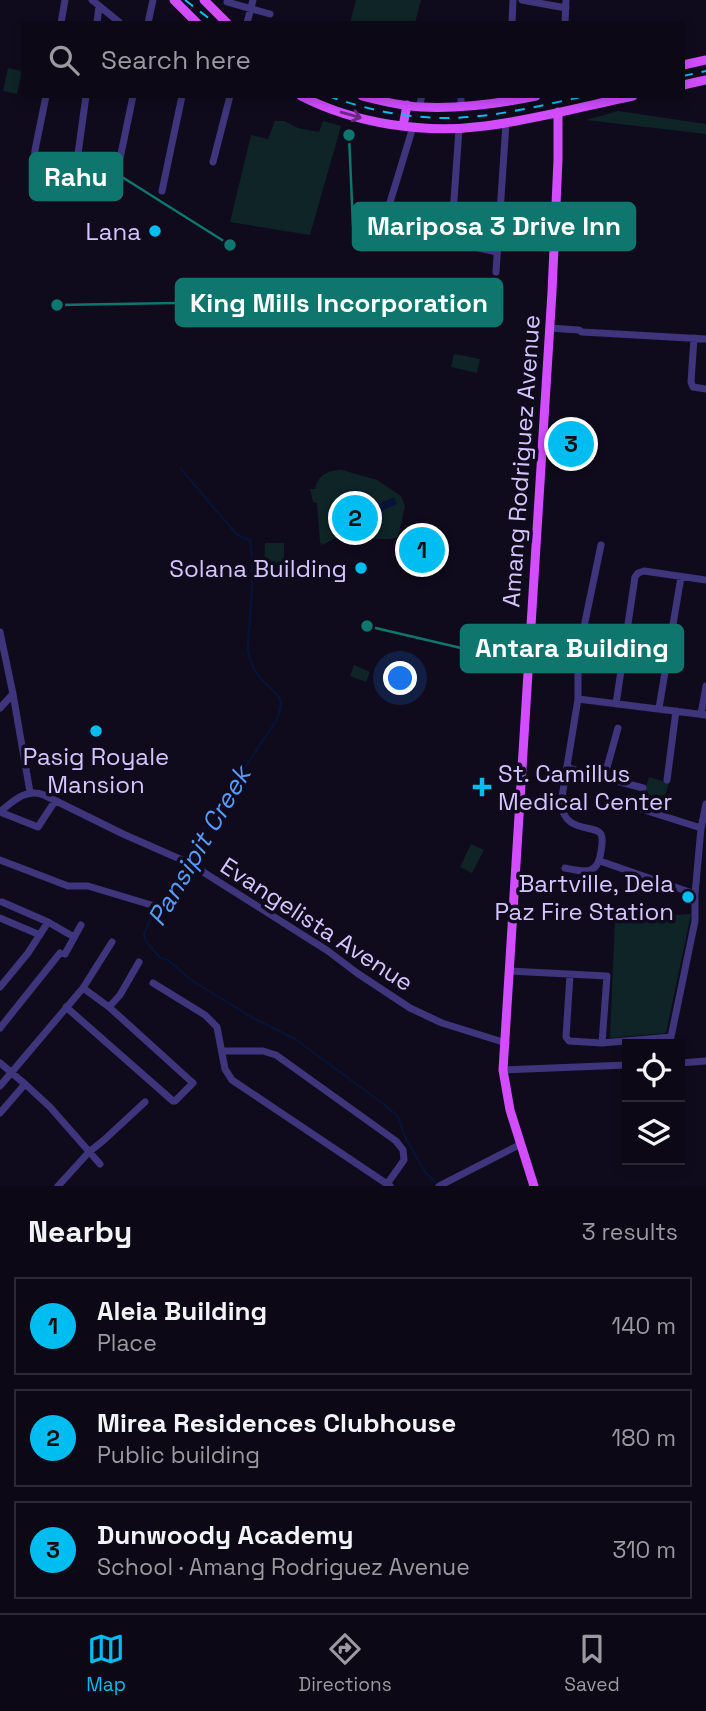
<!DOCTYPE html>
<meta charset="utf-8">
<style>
body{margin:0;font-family:"Space Grotesk",sans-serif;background:#1a1622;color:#f1f3f6}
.controls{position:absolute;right:21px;bottom:21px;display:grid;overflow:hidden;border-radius:0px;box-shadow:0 4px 10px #0003}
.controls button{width:63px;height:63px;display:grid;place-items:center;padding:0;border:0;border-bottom:2px solid #2c2934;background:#0c0815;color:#f1f3f6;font:35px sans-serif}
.you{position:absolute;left:401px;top:679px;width:24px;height:24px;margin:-18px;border:5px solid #fff;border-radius:50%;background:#1a73e8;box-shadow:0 0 0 10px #1a73e833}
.badge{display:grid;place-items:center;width:46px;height:46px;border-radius:50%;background:#00bdf1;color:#111;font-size:23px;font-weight:700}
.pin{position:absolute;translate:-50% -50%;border:4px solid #fff;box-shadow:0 2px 7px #0006}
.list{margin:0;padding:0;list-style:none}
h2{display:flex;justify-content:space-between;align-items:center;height:91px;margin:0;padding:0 28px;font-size:30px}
h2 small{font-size:23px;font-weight:400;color:#9a9aa0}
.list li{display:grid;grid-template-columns:46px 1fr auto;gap:21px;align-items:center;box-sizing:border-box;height:98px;margin:0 14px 14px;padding:0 14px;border:2px solid #2c2934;border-radius:0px}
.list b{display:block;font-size:26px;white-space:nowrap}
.list p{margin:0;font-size:23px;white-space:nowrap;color:#9a9aa0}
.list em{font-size:23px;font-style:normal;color:#9a9aa0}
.icon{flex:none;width:38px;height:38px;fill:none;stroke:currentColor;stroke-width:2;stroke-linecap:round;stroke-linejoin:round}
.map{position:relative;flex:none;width:706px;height:1186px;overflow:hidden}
.search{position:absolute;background:#0c0815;box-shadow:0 4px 10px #0003;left:21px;right:21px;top:21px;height:77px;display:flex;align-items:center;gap:18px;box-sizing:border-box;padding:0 24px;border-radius:0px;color:#9a9aa0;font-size:26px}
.sheet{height:427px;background:#0c0815}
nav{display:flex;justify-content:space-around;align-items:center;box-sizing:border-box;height:98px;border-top:2px solid #2c2934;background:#0c0815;font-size:19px;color:#9a9aa0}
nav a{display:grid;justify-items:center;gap:4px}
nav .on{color:#00bdf1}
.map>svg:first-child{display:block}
.green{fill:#0e2426}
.water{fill:#071438}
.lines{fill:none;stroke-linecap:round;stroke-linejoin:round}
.stream{stroke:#071438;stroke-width:2}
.minor{stroke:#3f357c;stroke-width:7}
.major{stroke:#d14dff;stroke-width:9}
.rail{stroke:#00bdf1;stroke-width:2;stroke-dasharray:10 9;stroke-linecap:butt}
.oneway{stroke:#672982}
.poi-dot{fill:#00bdf1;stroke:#100b1c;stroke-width:2.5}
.labels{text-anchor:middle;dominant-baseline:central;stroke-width:7;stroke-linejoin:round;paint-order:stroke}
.poi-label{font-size:24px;fill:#d3c6ff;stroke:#100b1c;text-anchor:end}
.street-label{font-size:24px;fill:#d3c6ff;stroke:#100b1c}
.water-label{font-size:26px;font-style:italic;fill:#549cff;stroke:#100b1c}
.leader{fill:none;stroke:#0f766e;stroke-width:2.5}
.callout-dot{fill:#0f766e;stroke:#100b1c;stroke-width:2.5}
.callout{fill:#0f766e;stroke:#0f766e;stroke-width:2.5}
.callout-label{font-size:26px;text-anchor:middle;font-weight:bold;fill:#fff}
</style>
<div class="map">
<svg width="706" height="1186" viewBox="0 0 706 1186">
<rect width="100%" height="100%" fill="#100b1c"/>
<path class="green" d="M356,0H421L415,23H350Z
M8,68L22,71L17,94L3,91Z
M618,111L706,124V134L586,120Z
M275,121H284L298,128L319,132L323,121L341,126L310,235L230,222L251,135L268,139Z
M454,354L480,359L477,373L451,367Z
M342,470L377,480L401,496L405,506L398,537L392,539H371L364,536H354L349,539H334L322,545L320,542L317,503L313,502L310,489H315C318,475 328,470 342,470Z
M265,543H284V570H264Z
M354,665L370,672L366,682L350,676Z
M649,777L669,783L660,812L640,806Z
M471,844L484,850L472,873L460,867Z
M691,914L666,1033L610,1038L615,919Z"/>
<path class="water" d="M394,497L397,504L375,514L372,507Z"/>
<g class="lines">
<path class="stream" d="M181,469L232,529L237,535L250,540C254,566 252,591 250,617C250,628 247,640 248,650C249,660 255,673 262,680C277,695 287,697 276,721L192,846L186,859
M184,864L167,902L164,908L151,918L144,934L146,941L160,958L168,960L191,980L253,1018L295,1039L385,1105L398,1117L406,1139L425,1172L435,1182"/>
<path class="minor" d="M92,0L119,22
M522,0L566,8
M227,2L270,14
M61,23L65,0
M97,23L99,6
M148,23L153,0
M247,23L253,0
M512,23L513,0
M565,23L566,0
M46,96L35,150L34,166L38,168L71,173L74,172L76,168L86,96
M461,96V107
M419,107L422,96
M413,127L384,222V226L388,228L497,252
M213,162L230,96
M116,178L133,96
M162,191L182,96
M451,242L459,129
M496,272L506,123
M549,328L579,330L582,332L706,339
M694,338L691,382L693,387L706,389
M0,632L13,694L30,792
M578,699L706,715
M616,704L635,577L638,573L644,571L706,580
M0,708L13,694
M659,708L681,577
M701,714L706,686
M568,768L643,788
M604,778L618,728
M667,780L676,711
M519,800L561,803
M638,808L701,828
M0,812C13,801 26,788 44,795L123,834L189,863L328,951L357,973L410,1008L442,1023L506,1043
M0,812L38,827L55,801
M0,860L68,886H88L158,907
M600,861L695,894
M565,868C585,872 598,876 601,851C602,846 603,839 601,834C595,824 564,834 561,803L578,699V663L585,622L601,545
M2,902L48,922L74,937
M0,918L40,935
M65,954L81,925
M509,971L607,976L602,1043
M570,975L566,1037L569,1041L602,1043L671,1037L695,921V894L701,828L706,804
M153,983L205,1015L217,1027L225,1069L232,1080L390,1186
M0,987L28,953L48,922
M66,1007L173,1101H175L193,1083L109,1007L83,988
M109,1007L120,995L139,962
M0,1028L60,953
M223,1051H263L276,1055L396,1141L403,1150L404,1160L387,1184
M0,1063L25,1084L50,1107L100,1164
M680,1063L706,1061
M503,1070L627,1065
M0,1086L83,988L112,942
M0,1113L25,1084
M58,1186L89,1152L104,1140L145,1102
M439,1186L521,1144"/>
<path class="major" d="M174,0L197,23
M204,0L227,23
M683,65L706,60
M683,85L706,80
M301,96C356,124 424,134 485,126C534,120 584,106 633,96
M362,96C381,101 401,106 421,107C460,109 498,104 536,96
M403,126L407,105
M534,1186L510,1110L503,1070L552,292L558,160V112"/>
<path class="rail" d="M185,0L215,23
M683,76L706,71
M328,96C360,107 391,115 424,117C478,122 533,107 586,96"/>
</g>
<defs><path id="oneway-shaft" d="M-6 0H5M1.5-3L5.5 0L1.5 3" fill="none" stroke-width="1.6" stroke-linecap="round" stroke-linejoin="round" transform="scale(1.75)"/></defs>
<use class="oneway" href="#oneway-shaft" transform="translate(351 115) rotate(16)"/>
<g class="poi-dot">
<circle cx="155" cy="231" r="7"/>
<circle cx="361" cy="568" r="7"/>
<circle cx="96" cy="731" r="7"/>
<path d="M478.5 776.5h7v7h7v7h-7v7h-7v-7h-7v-7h7z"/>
<circle cx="688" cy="897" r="7"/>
</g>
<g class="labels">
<g class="poi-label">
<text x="141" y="231">Lana</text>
<text x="347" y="568">Solana Building</text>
<text x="96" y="756" text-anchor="middle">Pasig Royale<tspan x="96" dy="28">Mansion</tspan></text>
<text x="498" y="773" text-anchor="start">St. Camillus<tspan x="498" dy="28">Medical Center</tspan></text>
<text x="674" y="883">Bartville, Dela<tspan x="674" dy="28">Paz Fire Station</tspan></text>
</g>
<g class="street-label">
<text transform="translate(521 461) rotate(-86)">Amang Rodriguez Avenue</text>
<text transform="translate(317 924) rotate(33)">Evangelista Avenue</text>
</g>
<g class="water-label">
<text transform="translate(199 846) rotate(-60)">Pansipit Creek</text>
</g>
</g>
<path class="leader" d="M230 245L122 177M349 135L353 226M57 305L176 303M367 626L461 648"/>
<g class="callout-dot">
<circle cx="230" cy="245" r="7"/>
<circle cx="349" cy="135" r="7"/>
<circle cx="57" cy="305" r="7"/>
<circle cx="367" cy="626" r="7"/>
</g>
<g class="callout">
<rect x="30" y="153" width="92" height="47" rx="7"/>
<rect x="353" y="203" width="282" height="47" rx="7"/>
<rect x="176" y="279" width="326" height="47" rx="7"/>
<rect x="461" y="625" width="222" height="47" rx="7"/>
</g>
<g class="callout-label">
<text x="76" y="186">Rahu</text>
<text x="494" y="235">Mariposa 3 Drive Inn</text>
<text x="339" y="312">King Mills Incorporation</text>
<text x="572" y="657">Antara Building</text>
</g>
</svg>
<div class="controls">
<button><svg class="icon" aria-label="locate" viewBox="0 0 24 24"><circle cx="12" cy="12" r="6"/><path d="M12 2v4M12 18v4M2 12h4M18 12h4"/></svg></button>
<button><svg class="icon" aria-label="layers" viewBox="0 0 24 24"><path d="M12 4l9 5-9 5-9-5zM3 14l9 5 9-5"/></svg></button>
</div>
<div class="you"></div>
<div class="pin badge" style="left:422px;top:550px">1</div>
<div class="pin badge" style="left:355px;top:518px">2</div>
<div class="pin badge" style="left:571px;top:444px">3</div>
<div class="search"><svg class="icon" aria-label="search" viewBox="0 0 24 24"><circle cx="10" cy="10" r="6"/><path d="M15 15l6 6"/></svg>Search here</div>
</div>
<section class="sheet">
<h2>Nearby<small>3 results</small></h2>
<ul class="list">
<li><span class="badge">1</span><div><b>Aleia Building</b><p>Place</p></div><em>140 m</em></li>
<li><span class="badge">2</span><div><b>Mirea Residences Clubhouse</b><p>Public building</p></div><em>180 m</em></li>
<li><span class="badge">3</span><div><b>Dunwoody Academy</b><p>School · Amang Rodriguez Avenue</p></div><em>310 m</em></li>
</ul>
</section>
<nav>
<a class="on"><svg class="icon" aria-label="map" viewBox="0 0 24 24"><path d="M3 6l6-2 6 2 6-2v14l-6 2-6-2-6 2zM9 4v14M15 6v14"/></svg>Map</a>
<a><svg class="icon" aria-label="directions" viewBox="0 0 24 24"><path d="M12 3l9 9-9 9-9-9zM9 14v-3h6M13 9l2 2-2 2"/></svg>Directions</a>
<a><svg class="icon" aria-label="saved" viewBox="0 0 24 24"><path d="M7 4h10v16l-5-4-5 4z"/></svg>Saved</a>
</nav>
